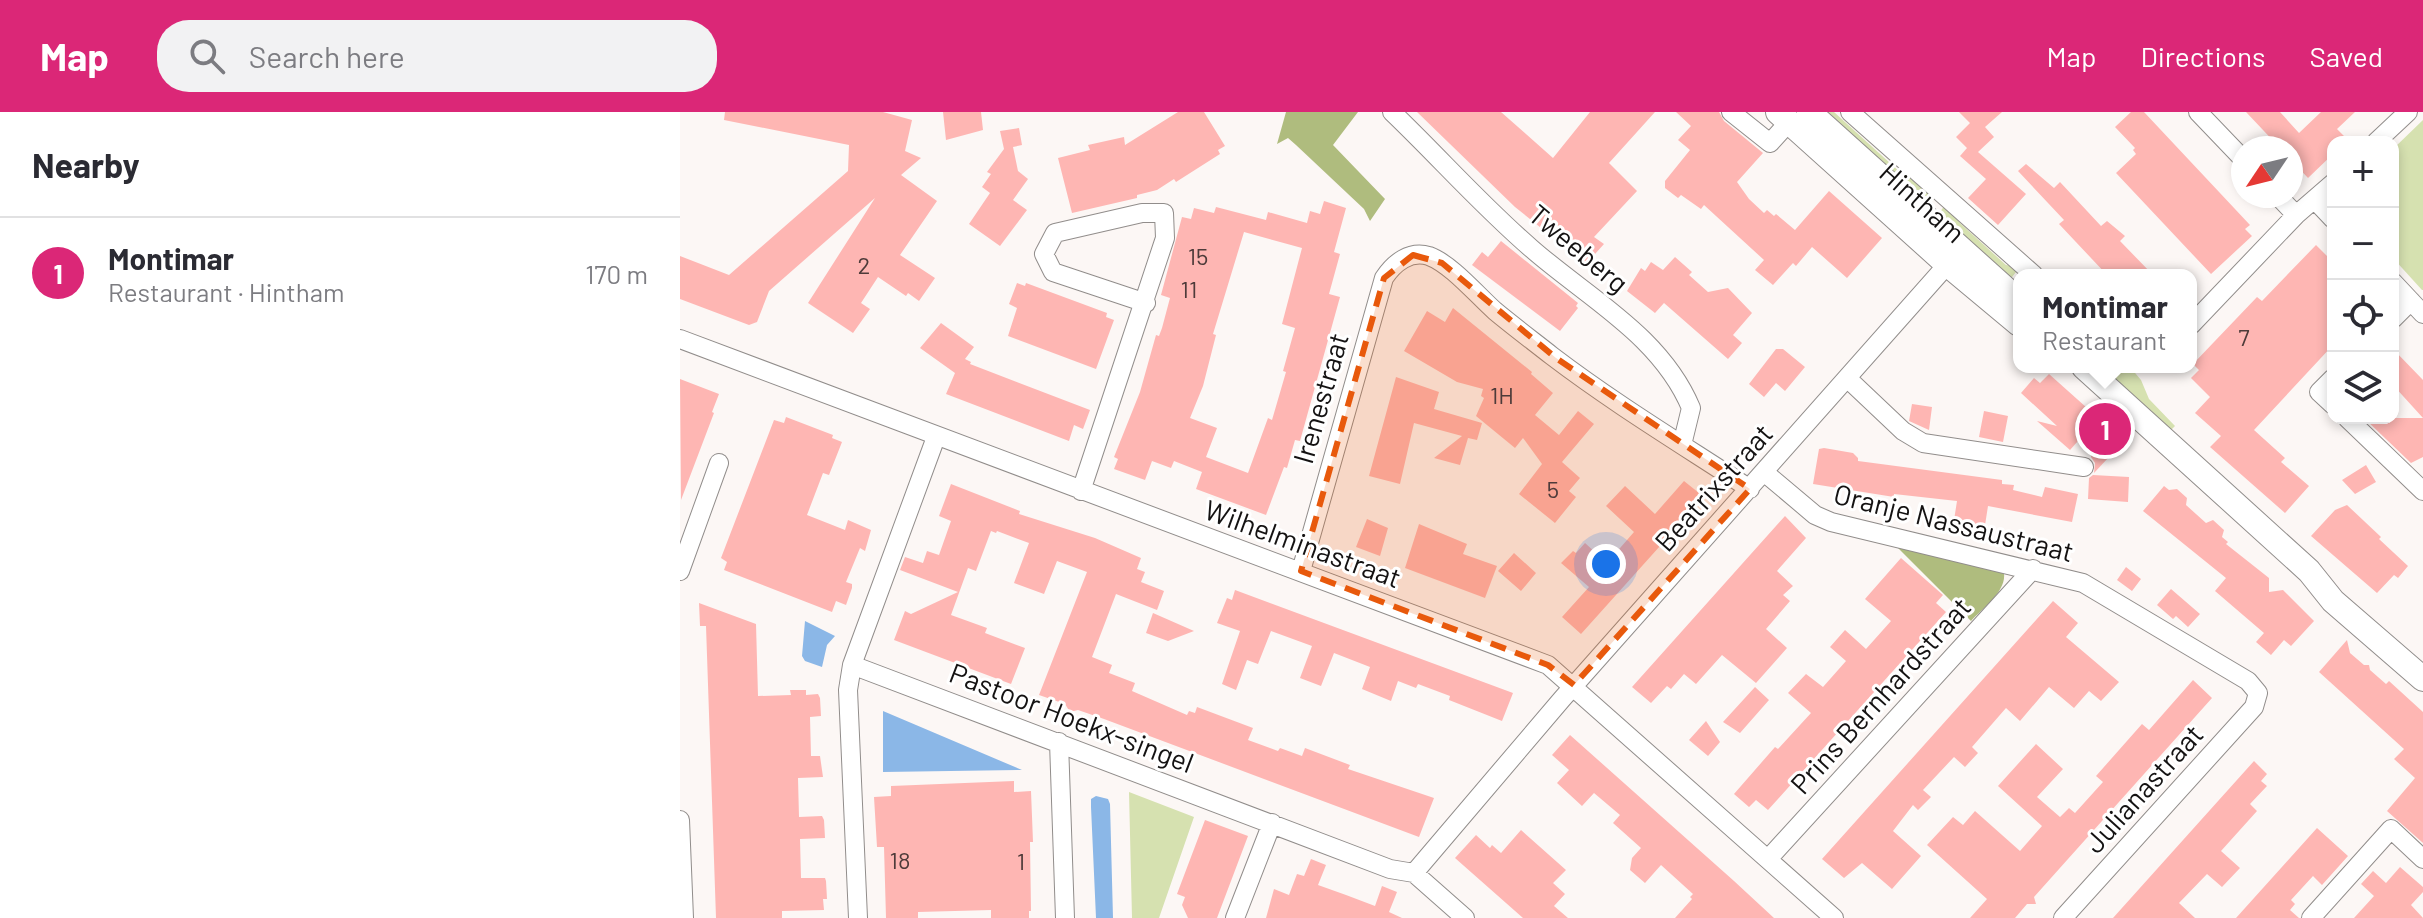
<!DOCTYPE html>
<meta charset="utf-8">
<style>
body{margin:0;font-family:Barlow,sans-serif;background:#f2f2f3;color:#2b2b33}
.controls{position:absolute;right:24px;top:24px;display:grid;overflow:hidden;border-radius:16px;box-shadow:0 4px 12px #0003}
.controls button{width:72px;height:72px;display:grid;place-items:center;padding:0;border:0;border-bottom:2px solid #e1e1e2;background:#fff;color:#2b2b33;font:40px sans-serif}
.compass{position:absolute;left:1551px;top:24px;width:72px;height:72px;border-radius:50%;background:#fff;box-shadow:0 4px 12px #0003;rotate:235deg}
.you{position:absolute;left:926px;top:452px;width:28px;height:28px;margin:-20px;border:6px solid #fff;border-radius:50%;background:#1a73e8;box-shadow:0 0 0 12px #1a73e833}
.badge{display:grid;place-items:center;width:52px;height:52px;border-radius:50%;background:#db2777;color:#fff;font-size:26px;font-weight:700}
.pin{position:absolute;translate:-50% -50%;border:4px solid #fff;box-shadow:0 2px 8px #0006}
.popup{position:absolute;left:1333px;top:157px;width:184px;height:104px;box-sizing:border-box;display:grid;place-content:center;border-radius:16px;background:#fff;filter:drop-shadow(0 2px 6px #0005);font-size:26px;white-space:nowrap;color:#7c7c81}
.popup b{font-size:30px;color:#2b2b33}
.popup::after{content:'';position:absolute;left:50%;top:100%;margin-left:-16px;border:16px solid transparent;border-top-color:#fff}
.list{margin:0;padding:0;list-style:none}
h2{display:flex;justify-content:space-between;align-items:center;height:104px;margin:0;padding:0 32px;font-size:34px}
h2 small{font-size:26px;font-weight:400;color:#7c7c81}
.list li{display:grid;grid-template-columns:52px 1fr auto;gap:24px;align-items:center;box-sizing:border-box;height:112px;padding:0 32px;border-top:2px solid #e1e1e2}
.list b{display:block;font-size:30px;white-space:nowrap}
.list p{margin:0;font-size:26px;white-space:nowrap;color:#7c7c81}
.list em{font-size:26px;font-style:normal;color:#7c7c81}
.icon{flex:none;width:44px;height:44px;fill:none;stroke:currentColor;stroke-width:2;stroke-linecap:round;stroke-linejoin:round}
.map{position:relative;flex:none;width:1743px;height:806px;overflow:hidden}
header{display:flex;align-items:center;gap:48px;box-sizing:border-box;height:112px;padding:0 40px;background:#db2777;color:#fff}
header strong{font-size:38px}
nav{display:flex;gap:44px;margin-inline-start:auto;font-size:28px}
.search{width:560px;height:72px;background:#f2f2f3;display:flex;align-items:center;gap:20px;box-sizing:border-box;padding:0 28px;border-radius:32px;color:#7c7c81;font-size:30px}
main{display:flex}
aside{flex:1;background:#fff}
.map>svg:first-child{display:block}
.green{fill:#d6e1b0}
.forest{fill:#afbc7e}
.water{fill:#8bb7e7}
.building{fill:#feb6b3;fill-rule:evenodd}
.lines{fill:none;stroke-linecap:round;stroke-linejoin:round}
.street-casing{stroke:#918d8b;stroke-width:20}
.secondary-casing{stroke:#918d8b;stroke-width:26}
.street{stroke:#fff;stroke-width:18}
.secondary{stroke:#fff;stroke-width:24}
.marked{fill:#e8590c;fill-opacity:0.2;stroke:#e8590c;stroke-width:6;stroke-dasharray:16 10;stroke-linejoin:round}
.labels{text-anchor:middle;dominant-baseline:central;stroke-width:6;stroke-linejoin:round;paint-order:stroke}
.number-label{font-size:24px;fill:#4e3b3a}
.street-label{font-size:28px;fill:#141212;stroke:#fff}
</style>
<header>
<strong>Map</strong>
<div class="search"><svg class="icon" aria-label="search" viewBox="0 0 24 24"><circle cx="10" cy="10" r="6"/><path d="M15 15l6 6"/></svg>Search here</div>
<nav><a>Map</a><a>Directions</a><a>Saved</a></nav>
</header>
<main>
<aside>
<h2>Nearby<small></small></h2>
<ul class="list">
<li><span class="badge">1</span><div><b>Montimar</b><p>Restaurant · Hintham</p></div><em>170 m</em></li>
</ul>
</aside>
<div class="map">
<svg width="1743" height="806" viewBox="0 0 1743 806">
<rect width="100%" height="100%" fill="#fcf7f5"/>
<path class="green" d="M1140,0H1154L1222,62L1228,61L1254,85L1246,95Z
M1743,8V178H1742L1713,146V37Z
M1265,93L1281,112L1326,153L1334,154L1336,160L1329,169L1257,104Z
M1422,255H1450L1461,268L1469,287L1495,314L1491,318Z
M449,680L514,705L479,806H452Z"/>
<path class="forest" d="M606,0H678L653,33L705,87L690,109L684,97L616,33L608,26L597,32Z
M1217,435L1323,457C1330,477 1304,495 1291,509Z"/>
<path class="water" d="M125,509L155,524L147,533L142,555L125,549L122,544Z
M203,599L342,658L203,660Z
M416,684L428,687L430,692L433,806H416L411,695V687Z"/>
<path class="building" d="M45,0H203L232,8L225,39L241,46L221,63L257,89L220,143L255,166L239,189L228,181L226,184L198,165L181,191L190,197L173,221L128,191L195,86L89,179L77,210L69,213L0,187V144L49,163L168,59L169,33L44,8Z
M263,0H301L303,18L266,28Z
M498,0H524L545,34L538,38L540,42L496,70L494,67L477,78L457,83V86L392,101L378,46L410,38L408,33L444,25L445,33Z
M737,0H821L873,46L910,0H975L929,51L957,79L914,125L924,132L906,152L835,95Z
M996,0H1039L1044,9L1083,41L1057,70L1069,87L1084,101L1087,98L1094,104L1096,102L1115,118L1149,79L1202,126L1167,166L1132,135L1116,154L1113,151L1093,173L1075,158L1084,148L1024,93L1021,97L1001,83L998,86L985,76V69L1010,38L998,28L1011,14Z
M1279,0H1322L1305,15L1314,25L1298,40L1346,82L1318,113L1288,86L1306,67L1280,44L1287,36L1276,25L1290,11Z
M1451,0H1464L1570,113L1565,117L1572,124L1531,162L1436,61L1456,42L1453,38L1455,36L1435,15Z
M1566,0H1600L1619,21L1641,0H1675L1657,17L1670,30H1653V42L1628,66L1611,48V36H1600Z
M339,16L342,33L333,35L338,59L348,67L333,88L347,98L320,134L289,112L310,81L302,75L311,62L307,60L324,37L320,19Z
M1346,52L1374,76L1380,70L1421,114L1427,109L1445,124L1440,129L1473,163H1427L1379,112L1384,108L1338,59Z
M644,89L666,96L654,140L660,142L649,182L660,185L620,329L615,328L607,356L604,355L586,403L516,377L522,360L494,349L491,356L472,349L465,368L434,357L438,347L434,345L460,280L476,223L479,224L482,216L490,186L481,183L502,105L511,107L514,96L534,101L536,95L586,108L588,100L627,111L630,99L640,102ZM564,120L622,136L602,212L615,216L603,259L606,260L592,308L588,306L568,361L526,345L537,316L510,306L523,274L536,223L533,222Z
M821,129L898,191L896,194L898,196L880,219L792,153L802,140L808,145Z
M1636,133L1653,150V233L1574,318L1605,346L1601,350L1629,374L1605,401L1530,335L1541,324L1515,301L1530,285L1511,266L1519,258L1513,252L1534,230L1577,185L1582,189Z
M995,145L1012,160L1009,163L1028,180L1048,176L1072,201L1053,223L1062,231L1048,247L984,191L975,201L947,179L961,156L965,159L971,150L983,158Z
M337,171L345,174L346,171L427,201L426,205L434,208L416,257L328,224L337,196L329,192Z
M773,196L852,260L851,262L873,281L855,303L879,323L898,299L914,312L882,350L900,366L889,379L896,385L875,411L839,382L862,352L843,326L835,336L796,304L804,286L801,284L803,277L777,270L724,239L747,199L765,210Z
M261,211L294,235L285,247L291,250L290,252L410,298L403,317L394,313L389,329L266,282L275,261L240,236Z
M1096,237H1103L1125,255L1105,279L1096,271L1084,285L1069,272Z
M1713,237L1743,268V306L1713,273Z
M1369,262L1444,329L1414,361L1415,351L1411,345L1413,312L1390,338L1357,309L1377,314L1341,281L1354,266L1360,271Z
M716,265L759,280L754,297L802,311L797,328L788,326L780,353L754,346L782,324L734,311L720,372L689,364Z
M0,267L39,282L32,300L34,301L1,388Z
M1232,292L1252,295L1249,318L1229,309Z
M1304,299L1328,304L1323,330L1299,325Z
M106,305L153,323L152,326L162,330L149,363L143,361L127,403L165,418L168,408L191,418L185,439L180,436L166,470L172,472V476L166,493L156,489L152,500L44,458L47,450L41,446L94,308L104,311Z
M1684,306H1743V345L1731,351Z
M1144,336L1173,341L1178,346V349L1322,368V372L1334,373L1333,378L1362,385L1365,375L1398,382L1392,410L1308,394L1303,426L1272,421L1277,389L1214,382V385L1133,372L1139,337Z
M1686,353L1696,370L1675,382L1662,368Z
M1413,363L1449,365L1448,390L1408,387L1409,366Z
M1004,369L1024,385L901,522L882,505L909,475L881,451L893,439L896,441L905,431L927,451L954,420L926,394L945,374L975,402Z
M271,372L340,399L339,402L415,426L461,446L457,457L465,460L461,470L484,479L477,498L436,482L412,545L432,553L429,561L455,571L452,579L507,603L509,599L515,601L517,595L573,616L568,628L598,639L600,636L622,644L625,636L670,653L668,657L754,686L739,725L424,607L398,598L390,600L385,592L359,583L407,460L377,449L364,482L334,471L349,431L317,419L316,421L311,419L296,459L288,456L271,503L307,516L305,521L345,536L331,572L214,528L225,499L231,502L278,480L220,458L225,445L243,451L247,439L259,443L271,409L259,404Z
M1484,374L1489,378L1497,377L1507,386L1506,393L1526,411L1533,408L1544,418L1542,425L1548,430L1546,432L1589,466V480L1603,478L1634,509L1611,534L1604,528L1591,543L1576,530L1584,521L1535,479L1546,466L1463,399Z
M1667,393L1701,425L1699,427L1728,454L1718,466L1714,463L1697,481L1631,424L1655,398Z
M1105,404L1126,426L1097,459L1113,474L1103,483L1110,489L1086,517L1107,536L1076,571L1042,543L1016,572L1004,562L991,577L987,574L971,591L952,575Z
M687,407L708,416L700,444L676,435Z
M739,412L787,432L783,442L817,454L805,486L725,456Z
M834,441L856,461L841,479L818,459Z
M1221,446L1263,483L1256,491L1266,500L1088,698L1076,688L1069,695L1054,682L1095,635L1098,637L1131,601L1108,581L1126,562L1143,575L1166,549L1150,535L1165,518L1186,537L1211,509L1185,487Z
M1446,455L1461,467L1452,479L1437,468Z
M1491,477L1520,502L1508,515L1496,504L1493,507L1477,493Z
M555,478L833,581L822,609L769,588L770,584L738,572L736,576L718,569L711,589L682,577L690,555L654,541L641,574L620,566L632,534L591,519L578,552L567,548L556,578L542,572L560,519L537,511L547,486L552,488Z
M1373,489L1398,511L1386,525L1439,570L1421,589L1409,579L1394,596L1369,575L1340,609L1326,596L1292,635L1298,641L1285,655L1274,645L1243,678L1251,685L1238,698L1233,693L1213,719L1241,744L1212,777L1182,751L1164,766L1142,747Z
M19,491L76,512L78,584L111,583L110,578H126V583L138,582L140,586L141,604L130,605L131,644H140L143,665L118,666L119,705L142,704L144,708L145,726L120,727L121,766H145L146,769L147,787H143L144,798L102,799V806H36L26,514H20Z
M473,501L514,519L488,529L466,521Z
M1667,528L1670,541L1684,553H1689L1690,558L1706,572L1709,569L1743,600V731L1707,699L1735,666L1714,647L1724,637L1639,560Z
M1513,568L1532,586L1354,785L1356,792H1347L1335,806H1290L1307,787L1247,733L1273,705L1283,713L1295,699L1340,739L1362,714L1318,674L1356,632L1383,657L1357,685L1380,705L1389,696L1395,701L1423,670L1416,664L1462,612L1469,618Z
M1075,575L1089,588L1060,621L1043,610Z
M1026,609L1040,630L1028,644L1009,628Z
M890,623L1054,769L1094,806H995L1012,787L1010,785L1013,782L981,753L965,771L950,758L952,746L961,736L933,711L940,703L914,681L902,694L877,671L889,658L872,643Z
M1574,649L1587,662L1581,669L1587,674L1570,692L1577,699L1541,739L1560,756L1542,775L1527,762L1499,791L1515,806H1433Z
M334,669V680L351,679L353,730H350L351,799H349V806H311V798L238,800V806H206L204,735H197L194,685L211,684V674Z
M525,708L568,724L537,806H508L502,793L505,785L497,782Z
M1637,716L1668,744L1642,773L1633,764L1611,788L1615,792L1610,798L1619,806H1556Z
M841,718L886,758L873,771L885,782L874,794L888,806H843L775,746L796,723L810,736L812,733L821,741Z
M631,747L646,753L638,773L666,783L695,794L702,774L717,780L709,800L722,806H586L594,777L609,783L617,762L624,764Z
M1720,755L1743,775V780L1731,793L1743,806H1674L1694,784L1681,772L1693,759L1706,771Z"/>
<g class="lines">
<g class="street-casing">
<path id="street" d="M712,0C759,45 803,95 852,137C908,186 981,224 1011,296L1002,333
M1051,0L1090,31L1109,10
M1170,0L1354,163
M1518,0L1563,47
M1696,30L1728,0
M1598,84L1616,103
M1635,88L1653,107
M1713,170L1743,202
M1713,207L1731,189
M1511,213L1616,103L1653,71
M0,227L868,553L1154,806
M1167,266L1223,319L1243,331L1404,355
M1653,266L1639,280L1653,293
M1667,306L1743,379
M1084,360L1135,403L1151,410L1403,471L1568,569L1578,581L1574,595L1383,806
M401,379L485,126L484,101H462L375,121L364,142L373,160L466,191
M0,459L39,351
M621,459L704,166C714,151 730,138 749,144C771,152 797,183 815,199C833,214 853,229 872,244C935,292 1003,333 1070,377
M172,553L710,757L734,761L785,806
M379,630L385,806
M0,708L4,806
M1088,747L1353,457
M734,761L882,587L1274,145
M178,806L168,578L172,553L256,325
M555,806L592,711
M1631,806L1711,717L1743,747"/>
</g>
<g class="secondary-casing">
<path id="secondary" d="M1098,0L1267,152L1339,212
M1129,0L1339,189
M1404,255L1629,459L1653,489L1743,567"/>
</g>
<use href="#street" class="street"/>
<use href="#secondary" class="secondary"/>
</g>
<path class="marked" d="M733,143L762,151L876,246L1070,377L894,573L868,553L621,459L704,166Z"/>
<g class="labels">
<g class="number-label">
<text x="518" y="143">15</text>
<text x="184" y="152">2</text>
<text x="509" y="176">11</text>
<text x="1564" y="224">7</text>
<text x="822" y="282">1H</text>
<text x="873" y="376">5</text>
<text x="220" y="747">18</text>
<text x="341" y="748">1</text>
</g>
<g class="street-label">
<text transform="translate(1243 90) rotate(42)">Hintham</text>
<text transform="translate(899 136) rotate(40)">Tweeberg</text>
<text transform="translate(640 286) rotate(-74)">Irenestraat</text>
<text transform="translate(1033 375) rotate(-48)">Beatrixstraat</text>
<text transform="translate(1274 410) rotate(14)">Oranje Nassaustraat</text>
<text transform="translate(623 431) rotate(20)">Wilhelminastraat</text>
<text transform="translate(1200 583) rotate(-48)">Prins Bernhardstraat</text>
<text transform="translate(392 605) rotate(21)">Pastoor Hoekx-singel</text>
<text transform="translate(1463 676) rotate(-48)">Julianastraat</text>
</g>
</g>
</svg>
<div class="controls">
<button>+</button>
<button>−</button>
<button><svg class="icon" aria-label="locate" viewBox="0 0 24 24"><circle cx="12" cy="12" r="6"/><path d="M12 2v4M12 18v4M2 12h4M18 12h4"/></svg></button>
<button><svg class="icon" aria-label="layers" viewBox="0 0 24 24"><path d="M12 4l9 5-9 5-9-5zM3 14l9 5 9-5"/></svg></button>
</div>
<svg class="compass" viewBox="-18 -18 36 36"><path d="M0-13l5 13h-10z" fill="#e53935"/><path d="M0 13l5-13h-10z" fill="#7c7c81"/></svg>
<div class="you"></div>
<div class="pin badge" style="left:1425px;top:317px">1</div>
<div class="popup"><b>Montimar</b>Restaurant</div>
</div>
</main>
